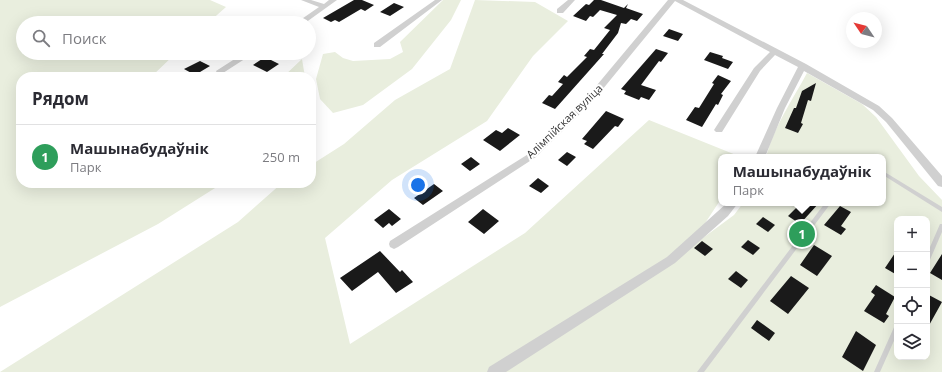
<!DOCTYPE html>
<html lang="ru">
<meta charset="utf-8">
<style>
body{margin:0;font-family:"Open Sans",sans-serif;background:#f7f7f7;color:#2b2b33}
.controls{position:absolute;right:12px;bottom:12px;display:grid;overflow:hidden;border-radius:8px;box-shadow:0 4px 16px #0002}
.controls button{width:36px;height:36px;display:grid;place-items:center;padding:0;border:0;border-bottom:1px solid #e1e1e2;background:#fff;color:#2b2b33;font:20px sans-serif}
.compass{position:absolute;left:846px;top:12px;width:36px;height:36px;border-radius:50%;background:#fff;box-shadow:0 4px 16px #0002;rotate:305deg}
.you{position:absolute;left:418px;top:185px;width:14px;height:14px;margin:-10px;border:3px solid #fff;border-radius:50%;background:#1a73e8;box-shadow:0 0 0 6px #1a73e833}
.badge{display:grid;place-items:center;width:26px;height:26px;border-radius:50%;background:#0f766e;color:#fff;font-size:13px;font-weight:700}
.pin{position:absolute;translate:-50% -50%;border:2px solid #fff;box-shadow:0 1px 4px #0006}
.popup{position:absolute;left:718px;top:154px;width:168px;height:52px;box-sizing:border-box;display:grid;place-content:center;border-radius:8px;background:#fff;filter:drop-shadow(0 1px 3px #0005);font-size:13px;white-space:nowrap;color:#7c7c81}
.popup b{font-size:15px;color:#2b2b33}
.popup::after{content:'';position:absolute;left:50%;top:100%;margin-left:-8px;border:8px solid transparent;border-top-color:#fff}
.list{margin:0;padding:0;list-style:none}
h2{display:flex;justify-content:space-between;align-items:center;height:52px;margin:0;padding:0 16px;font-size:17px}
h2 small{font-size:13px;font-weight:400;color:#7c7c81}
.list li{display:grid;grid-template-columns:26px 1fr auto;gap:12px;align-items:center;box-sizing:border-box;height:64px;padding:0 16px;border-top:1px solid #e1e1e2}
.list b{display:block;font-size:15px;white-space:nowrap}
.list p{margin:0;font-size:13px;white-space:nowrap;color:#7c7c81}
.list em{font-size:13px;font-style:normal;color:#7c7c81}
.icon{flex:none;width:22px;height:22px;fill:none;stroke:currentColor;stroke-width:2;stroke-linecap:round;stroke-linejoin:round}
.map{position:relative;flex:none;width:942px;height:372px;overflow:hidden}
.search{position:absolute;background:#fff;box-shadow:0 4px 16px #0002;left:16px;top:16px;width:300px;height:44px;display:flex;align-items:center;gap:10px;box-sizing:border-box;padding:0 14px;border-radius:22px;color:#7c7c81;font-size:15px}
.panel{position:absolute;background:#fff;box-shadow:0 4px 16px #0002;left:16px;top:72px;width:300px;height:116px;border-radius:16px}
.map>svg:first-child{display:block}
.green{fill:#e9eede;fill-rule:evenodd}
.building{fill:#1a1a1a}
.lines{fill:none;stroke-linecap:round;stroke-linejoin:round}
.service{fill:#d0d0d0;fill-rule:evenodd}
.minor{fill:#d0d0d0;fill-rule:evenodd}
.labels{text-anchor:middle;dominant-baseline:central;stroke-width:4;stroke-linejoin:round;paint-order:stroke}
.street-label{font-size:11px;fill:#333;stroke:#fff}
</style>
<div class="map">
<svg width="942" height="372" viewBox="0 0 942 372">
<rect width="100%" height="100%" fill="#fff"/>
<path class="green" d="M0,0H210L226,7L208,23H23V53H176L151,77H21V183H223L158,224L0,307Z
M443,0H461L451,20L412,69L363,105L333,113L320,99L316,79L323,54L335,52L343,58L353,61L390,59L403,52L400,42Z
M475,0L535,2L568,21L533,56L487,121L392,180L325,238L350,344L525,233L649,120L741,157H721V199L688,249L734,215L743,203H883V157H766C774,126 792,101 807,73L862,104L876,117L919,176L942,200V372H0L238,222L282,183H311V165L344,144L395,100L450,69ZM897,219H927V357H897Z
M302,59L305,77H283Z"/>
<path class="building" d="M354,0H362L374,5L365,11L361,9L339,22L335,20L331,22L323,18Z
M594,0H601L624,8L628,4L626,8L643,14L637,21L631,19L626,24L621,23L618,33L602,54H604L555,109L542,103L549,95L552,96L563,84L558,82L564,75L567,77L587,57L584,56L590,49L594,50L610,30L604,28L617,15L600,10L593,17L590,16L586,21L573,16L586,4L589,5Z
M394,3L404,7L390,16L380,12Z
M669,29L683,34L678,41L663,36Z
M656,49L668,53L661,62L659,61L641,85L656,90L649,100L641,97L639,100L624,94L626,91L621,89Z
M710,52L723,56L722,58L733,62L728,69L704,60Z
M265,57L279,64L267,72L253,65Z
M200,61L210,66L195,75L184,69Z
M718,75L731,81L721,94L723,95L718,105L716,104L702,127L686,120L695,107L699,108L714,84L712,83Z
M816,83L811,101L808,100L801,123L803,124L798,133L785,128L794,108H796L802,91Z
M606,111L624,119L618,127L615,126L593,149L584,144L587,141L582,139Z
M508,128L520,135L500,151L483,140L496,130L502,133Z
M567,152L576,157L567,166L558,160Z
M471,157L480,164L470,171L461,164Z
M538,178L549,186L541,193L529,186Z
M434,184L443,191L423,205L414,198Z
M801,203H819L800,224L788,216Z
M840,206L851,212L841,226L846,229L841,235L824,225Z
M389,209L401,219L392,226L389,223L383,228L374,220Z
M483,209L499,221L484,234L468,222Z
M763,217L775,225L768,232L756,224Z
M748,240L760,248L753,255L741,247Z
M702,241L713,249L705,256L694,248Z
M814,245L832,256L817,276L800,265Z
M897,250V275L885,268Z
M380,251L400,272L402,270L413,282L396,293L378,272L352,291L340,278Z
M942,254V280L930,273Z
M736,271L748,280L741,288L728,279Z
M791,276L809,288L788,314L770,301Z
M876,285L895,297L886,314L889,316L884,323L864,311L875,295L871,292Z
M927,294L942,302L927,329Z
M757,320L775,333L769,341L751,328Z
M856,331L876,345L863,371L842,357Z"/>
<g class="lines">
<path class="service" d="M883,171L942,207V212L883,175Z
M825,203H831L704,372H697Z
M940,224H942V232L929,262H927V254Z
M897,324V334L880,372H874L895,325Z"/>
<path class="minor" d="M301,0H311L324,4L329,0H337L305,23H296L319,7Z
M435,0H442L380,47H374V43Z
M568,0H575L563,13H557V9Z
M668,0H683L806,64L879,106L892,118L942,176V187L938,186L886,122L873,110L804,71L785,108L765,157H755L777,108L798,67L775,55L760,71L722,132H716L714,130L754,68L770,52L675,1L593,101L536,157L398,247L394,249L390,247L389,244L390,241L530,153L587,97Z
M244,53H254L223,73H217L216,71Z
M727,203H738L728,216L675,263L506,372H487L489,367L667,257Z"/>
</g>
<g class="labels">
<g class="street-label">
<text transform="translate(564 121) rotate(-44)">Алімпійская вуліца</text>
</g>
</g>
</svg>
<div class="controls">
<button>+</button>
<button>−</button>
<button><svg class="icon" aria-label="locate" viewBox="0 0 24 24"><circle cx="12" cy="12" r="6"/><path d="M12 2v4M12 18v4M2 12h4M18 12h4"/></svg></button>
<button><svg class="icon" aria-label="layers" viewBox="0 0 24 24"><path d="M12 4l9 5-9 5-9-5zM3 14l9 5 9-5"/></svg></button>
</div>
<svg class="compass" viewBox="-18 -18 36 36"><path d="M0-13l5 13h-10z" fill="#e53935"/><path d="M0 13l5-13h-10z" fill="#7c7c81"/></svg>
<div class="you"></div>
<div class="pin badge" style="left:802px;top:234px;background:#2e9e5b">1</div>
<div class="popup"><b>Машынабудаўнік</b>Парк</div>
<div class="search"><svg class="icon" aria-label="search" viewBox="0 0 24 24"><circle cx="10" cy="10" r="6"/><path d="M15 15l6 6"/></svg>Поиск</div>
<section class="panel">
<h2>Рядом<small></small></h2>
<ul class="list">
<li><span class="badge" style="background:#2e9e5b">1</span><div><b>Машынабудаўнік</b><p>Парк</p></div><em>250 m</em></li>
</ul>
</section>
</div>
